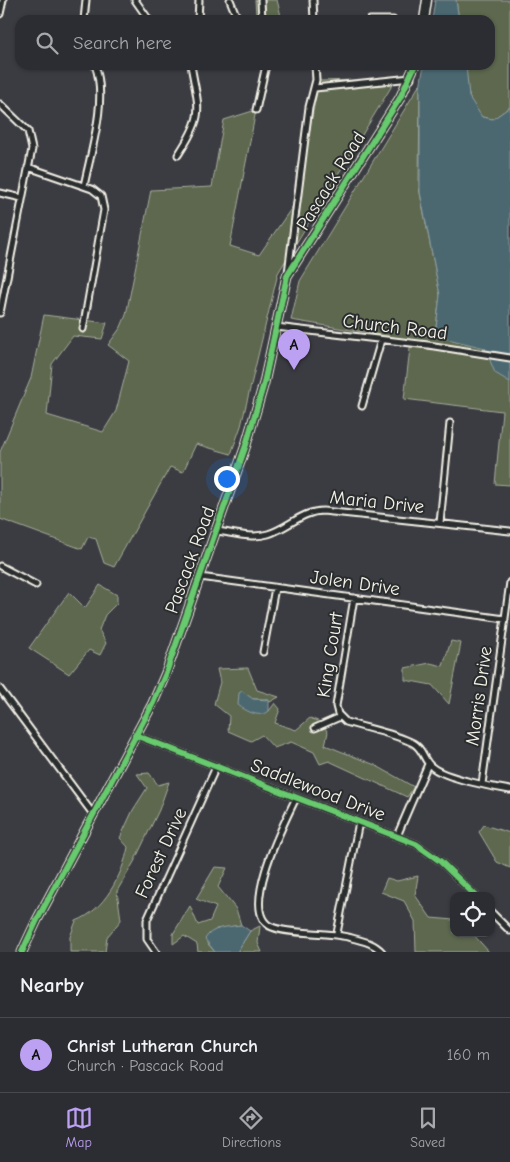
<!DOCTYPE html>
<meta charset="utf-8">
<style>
body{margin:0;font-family:"Comic Neue",sans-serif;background:#38393e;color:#f1f3f6}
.controls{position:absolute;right:15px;bottom:15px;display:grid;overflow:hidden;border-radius:10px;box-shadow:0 1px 4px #0004}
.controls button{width:45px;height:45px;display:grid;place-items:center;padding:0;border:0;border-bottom:1px solid #48494d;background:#2c2d32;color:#f1f3f6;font:25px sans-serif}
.you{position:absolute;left:226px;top:478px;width:18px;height:18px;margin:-12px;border:4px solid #fff;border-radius:50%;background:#1a73e8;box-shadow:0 0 0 8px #1a73e833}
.badge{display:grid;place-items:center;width:32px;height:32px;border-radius:50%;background:#bca0f2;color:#111;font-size:16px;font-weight:700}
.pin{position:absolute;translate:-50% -41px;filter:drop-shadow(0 1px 2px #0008)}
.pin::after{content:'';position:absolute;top:26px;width:18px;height:15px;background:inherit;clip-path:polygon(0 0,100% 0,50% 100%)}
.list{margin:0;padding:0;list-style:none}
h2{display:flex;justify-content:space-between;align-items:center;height:65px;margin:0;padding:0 20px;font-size:21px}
h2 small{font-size:16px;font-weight:400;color:#a6a8ac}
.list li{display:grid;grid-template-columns:32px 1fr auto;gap:15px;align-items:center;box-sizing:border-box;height:75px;padding:0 20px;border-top:1px solid #48494d}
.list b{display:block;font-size:19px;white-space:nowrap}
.list p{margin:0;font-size:16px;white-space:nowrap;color:#a6a8ac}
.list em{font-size:16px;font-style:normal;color:#a6a8ac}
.icon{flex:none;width:28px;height:28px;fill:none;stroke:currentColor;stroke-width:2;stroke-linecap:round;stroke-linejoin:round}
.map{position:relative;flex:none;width:510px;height:952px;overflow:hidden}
.search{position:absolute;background:#2c2d32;box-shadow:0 1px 4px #0004;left:15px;right:15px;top:15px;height:55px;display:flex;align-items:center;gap:12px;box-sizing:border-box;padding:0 18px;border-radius:15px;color:#a6a8ac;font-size:19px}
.sheet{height:140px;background:#2c2d32}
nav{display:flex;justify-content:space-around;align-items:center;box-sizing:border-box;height:70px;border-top:1px solid #48494d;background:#2c2d32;font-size:14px;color:#a6a8ac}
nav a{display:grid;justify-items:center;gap:2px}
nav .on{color:#bca0f2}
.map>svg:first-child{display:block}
.green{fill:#5d684f;stroke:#a8ac9c}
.water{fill:#4c6771;stroke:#8f9ea1}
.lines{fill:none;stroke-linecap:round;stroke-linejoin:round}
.street-casing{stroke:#f4f1e8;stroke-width:9}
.secondary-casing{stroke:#f4f1e8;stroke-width:11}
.street{stroke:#2a2d2e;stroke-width:5}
.secondary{stroke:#2a2d2e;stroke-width:8}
.cycleway-casing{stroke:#2a2d2e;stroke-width:9}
.cycleway{stroke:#67ca6e;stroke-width:6}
.labels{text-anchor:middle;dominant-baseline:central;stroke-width:4;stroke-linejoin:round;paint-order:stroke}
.street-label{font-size:19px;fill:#f4f1e8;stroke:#2a2d2e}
</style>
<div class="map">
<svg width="510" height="952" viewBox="0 0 510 952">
<rect width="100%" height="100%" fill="#3b3c42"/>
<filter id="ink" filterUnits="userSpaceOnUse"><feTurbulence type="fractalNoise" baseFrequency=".02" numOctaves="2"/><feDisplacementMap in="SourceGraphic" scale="10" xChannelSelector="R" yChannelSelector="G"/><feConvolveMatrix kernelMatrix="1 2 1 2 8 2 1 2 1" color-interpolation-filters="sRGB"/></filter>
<g filter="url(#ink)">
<path class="green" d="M255,0H277L282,20H254L256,16Z
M456,0H510V107L493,119L482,117C467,104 467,84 466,65H490V20H459Z
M396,79L278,273L241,426L231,454L196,444L183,472L170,467L114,567L104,563L96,539L88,537L82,549L0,519V452L31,378L44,315L107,323L102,339L73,336L52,364L47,415L103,432L116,411L129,361L108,345L121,327L126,315L151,190L212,187L224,120L256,110L230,246L259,255L295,203L319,81Z
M420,84L419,188L440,295L435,335L510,353V485L495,484L502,411L404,399L411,340L291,320L300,281Z
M100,585L117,595V603L105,615L99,630L106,643L100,655L89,650L69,674L29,648L69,592L85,608Z
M451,641L461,643L449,704L432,685L405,680V668L430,663L443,666Z
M248,668L257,690L279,697L270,702L266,699H253L269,711L275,703L280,709L275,723L296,730L310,718L320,722L328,732L325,745L375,765L414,787L407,797L329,761L320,764L314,752L291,742L274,748L262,735L251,741L228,731L229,716L214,704L220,682L217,669Z
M149,773L158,785L169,782L159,810L134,862L117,891L121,920L107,937L105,952H70V937L76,921C104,911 123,874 128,847L120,838L133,810L147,788L137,774Z
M484,825L510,833V868L497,862L479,832Z
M215,867L227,868L218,887L236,909L241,925L216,929L208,944L215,952H198L197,944L184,936L173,944V934L190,906L198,925L210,921L216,907L196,899Z
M418,876L415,895L431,918L454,920V933H472L489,952H416L415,921L404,901L381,892L387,878L397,881Z
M260,926L258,943L262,952H237L250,931Z"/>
<path class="water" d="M435,0H456L459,20H432Z
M424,65H466L469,97L482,117L493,119L510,107V382L495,373L485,348L435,336L440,295L420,192V87Z
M242,691L253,699L269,700V711C260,719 246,711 238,705L239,693Z
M241,925L250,931L237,952H215L205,939C211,927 228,927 241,925Z"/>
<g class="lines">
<g class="street-casing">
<path id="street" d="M135,0L149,20
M230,0L238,20
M261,0L262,20
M313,0L314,20
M0,14L3,0
M84,20L86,0
M198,20L199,0
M370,20H393
M315,88L411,78
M0,104L28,131L32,149L0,313
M256,110L266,65
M178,155C205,114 199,111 191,65
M28,167L92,189L101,196L104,210L83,329
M84,186C91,151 108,99 95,65
M0,193L22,198
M288,273L309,107L316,80L315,65
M276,327L428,345L510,358
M362,406L381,340
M440,523L450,423
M217,531C233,533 252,539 268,534C288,528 302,511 323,511L510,531
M0,566L36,585
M200,577L505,619
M354,598L336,706L338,714L346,722C368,729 393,733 413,743C424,749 423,761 432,767C445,778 492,787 510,790
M263,652L275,588
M0,689L93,814
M315,728L340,717
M135,735L416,844L440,861L476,896
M482,784L510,582
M296,798C286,819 237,913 272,927C292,935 327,931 352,938C363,941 374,943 382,952
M397,836L428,764
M491,912L510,931
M337,933L359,822
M156,952L147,939V920L216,767"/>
</g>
<g class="secondary-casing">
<path id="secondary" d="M424,20L427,0
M22,952L37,920L153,703L166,673L246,445L264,383L287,276L400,98L415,65"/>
</g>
<use href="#street" class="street"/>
<use href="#secondary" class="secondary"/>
<g class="cycleway-casing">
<path id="cycleway" d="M135,735L416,844L440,861L476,896
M22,952L37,920L153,703L166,673L246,445L264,383L287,276L400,98L415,65"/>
</g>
<use href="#cycleway" class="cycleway"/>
</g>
</g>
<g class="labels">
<g class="street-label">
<text transform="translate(331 181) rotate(-58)">Pascack Road</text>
<text transform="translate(395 327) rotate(7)">Church Road</text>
<text transform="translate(377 502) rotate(6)">Maria Drive</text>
<text transform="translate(190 560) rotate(-70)">Pascack Road</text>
<text transform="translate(355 583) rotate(8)">Jolen Drive</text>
<text transform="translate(330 655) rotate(-81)">King Court</text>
<text transform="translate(479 696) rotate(-82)">Morris Drive</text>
<text transform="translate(318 790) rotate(21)">Saddlewood Drive</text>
<text transform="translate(161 853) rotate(-65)">Forest Drive</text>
</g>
</g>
</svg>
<div class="controls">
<button><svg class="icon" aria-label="locate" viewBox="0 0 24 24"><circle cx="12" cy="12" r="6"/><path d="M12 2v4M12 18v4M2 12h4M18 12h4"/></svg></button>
</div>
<div class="you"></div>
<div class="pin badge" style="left:294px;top:370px">A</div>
<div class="search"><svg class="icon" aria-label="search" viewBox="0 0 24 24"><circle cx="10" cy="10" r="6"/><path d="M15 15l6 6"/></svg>Search here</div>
</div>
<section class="sheet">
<h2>Nearby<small></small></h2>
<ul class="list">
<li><span class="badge">A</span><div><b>Christ Lutheran Church</b><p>Church · Pascack Road</p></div><em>160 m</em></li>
</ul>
</section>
<nav>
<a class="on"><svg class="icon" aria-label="map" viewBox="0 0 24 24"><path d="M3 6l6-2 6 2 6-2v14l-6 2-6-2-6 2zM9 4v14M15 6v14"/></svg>Map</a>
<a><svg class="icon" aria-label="directions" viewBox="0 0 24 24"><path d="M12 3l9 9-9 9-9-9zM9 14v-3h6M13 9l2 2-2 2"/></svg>Directions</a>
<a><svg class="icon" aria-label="saved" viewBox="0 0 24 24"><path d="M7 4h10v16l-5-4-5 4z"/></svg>Saved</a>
</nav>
